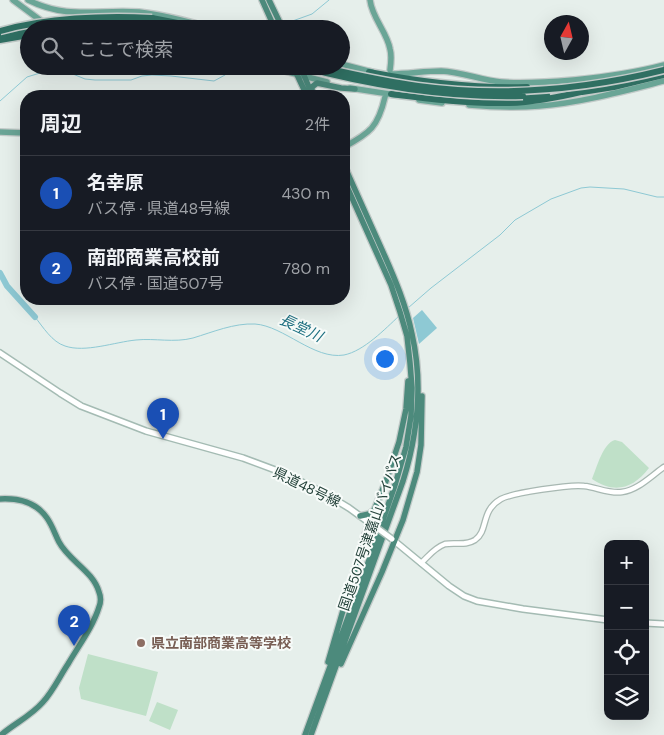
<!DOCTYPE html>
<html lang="ja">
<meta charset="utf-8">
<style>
body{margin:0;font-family:"DM Sans","Noto Sans JP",sans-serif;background:#20242c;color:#f1f3f6}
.controls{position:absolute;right:15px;bottom:15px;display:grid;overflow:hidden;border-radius:10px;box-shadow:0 5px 20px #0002}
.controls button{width:45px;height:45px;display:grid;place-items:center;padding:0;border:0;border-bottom:1px solid #363941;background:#171b24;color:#f1f3f6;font:25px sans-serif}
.compass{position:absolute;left:544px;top:15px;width:45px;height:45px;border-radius:50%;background:#171b24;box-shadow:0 5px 20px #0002;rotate:8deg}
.you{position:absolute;left:384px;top:358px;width:18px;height:18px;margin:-12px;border:4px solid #fff;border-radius:50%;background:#1a73e8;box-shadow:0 0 0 8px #1a73e833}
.badge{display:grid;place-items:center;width:32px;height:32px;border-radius:50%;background:#f4845f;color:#fff;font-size:16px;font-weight:700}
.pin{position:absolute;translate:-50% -41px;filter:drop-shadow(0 1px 2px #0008)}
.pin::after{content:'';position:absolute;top:26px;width:18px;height:15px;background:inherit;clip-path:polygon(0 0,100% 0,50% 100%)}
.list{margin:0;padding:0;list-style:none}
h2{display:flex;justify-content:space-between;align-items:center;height:65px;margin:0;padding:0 20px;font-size:21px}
h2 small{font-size:16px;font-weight:400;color:#9ea1a6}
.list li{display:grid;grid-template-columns:32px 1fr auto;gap:15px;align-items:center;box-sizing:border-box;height:75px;padding:0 20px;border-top:1px solid #363941}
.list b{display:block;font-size:19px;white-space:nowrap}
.list p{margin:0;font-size:16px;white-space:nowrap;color:#9ea1a6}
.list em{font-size:16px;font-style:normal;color:#9ea1a6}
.icon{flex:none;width:28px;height:28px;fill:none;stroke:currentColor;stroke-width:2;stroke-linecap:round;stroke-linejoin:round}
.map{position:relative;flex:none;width:664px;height:735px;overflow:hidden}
.search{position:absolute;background:#171b24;box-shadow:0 5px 20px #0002;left:20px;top:20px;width:330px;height:55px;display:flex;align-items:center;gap:12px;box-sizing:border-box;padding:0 18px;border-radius:28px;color:#9ea1a6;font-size:19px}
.panel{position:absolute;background:#171b24;box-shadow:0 5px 20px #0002;left:20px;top:90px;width:330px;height:215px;border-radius:20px}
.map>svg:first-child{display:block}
.green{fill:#bfe0c8}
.water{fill:#8ec9d4}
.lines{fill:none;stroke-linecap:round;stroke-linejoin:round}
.stream{stroke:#8ec9d4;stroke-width:1}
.river{stroke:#8ec9d4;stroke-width:6}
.tertiary-casing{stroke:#a8b8b2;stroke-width:7}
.secondary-casing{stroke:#a4bbb3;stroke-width:8}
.primary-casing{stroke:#c2cac8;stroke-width:8}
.trunk-casing{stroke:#c2cac8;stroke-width:8}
.motorway-casing{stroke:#c2cac8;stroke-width:9}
.tertiary{stroke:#fff;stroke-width:4.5}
.secondary{stroke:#fff;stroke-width:5}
.primary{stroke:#6aa596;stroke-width:5.5}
.trunk{stroke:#4c8a7c;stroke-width:5.5}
.motorway{stroke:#2f6f62;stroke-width:6}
.secondary-bridge-casing{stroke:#a4bbb3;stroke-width:8;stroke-linecap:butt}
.motorway-bridge-casing{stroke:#c2cac8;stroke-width:9;stroke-linecap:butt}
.secondary-bridge{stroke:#fff;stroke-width:5}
.motorway-bridge{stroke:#2f6f62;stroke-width:6}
.education-dot{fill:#8d6e63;stroke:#f7fbf9;stroke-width:2}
.labels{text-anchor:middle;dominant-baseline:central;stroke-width:4;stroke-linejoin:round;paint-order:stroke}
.street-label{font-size:14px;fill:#24423a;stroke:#f7fbf9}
.education-label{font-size:14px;font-weight:bold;fill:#785e54;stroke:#f7fbf9;text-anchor:start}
.water-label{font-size:15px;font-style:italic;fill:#1c6f80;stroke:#f7fbf9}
</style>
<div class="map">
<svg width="664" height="735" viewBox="0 0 664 735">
<rect width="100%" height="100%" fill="#e6efeb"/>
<path class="green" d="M615,440L622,442L649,468C633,489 614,494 592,479C597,467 603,443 615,440Z
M88,654L158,672L146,716L81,699L79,688Z
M157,702L178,710L170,730L149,721Z"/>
<path class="water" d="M422,310L437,328L419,344L413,318Z"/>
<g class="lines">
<path class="stream" d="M287,23L312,14L329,0
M262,29L270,26
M227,73L235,66
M0,101L27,77L40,73L60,71L68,72L85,79L95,80H131L142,76L152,75L171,76L214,81L225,75
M408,308L431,288L500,235L515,220L551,199L581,188L590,187L624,189L657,197H664
M35,317C43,327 52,342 65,346C85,353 115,342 136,340C155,338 174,343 193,338C213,332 234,323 255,324C284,326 314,360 344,355C364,351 385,329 399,316"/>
<path class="river" d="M0,273L7,286L35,317"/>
<g class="tertiary-casing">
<path id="tertiary" d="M421,563C429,556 434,548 445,544C455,542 466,546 475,540C489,530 480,511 501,499C512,493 571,484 584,486C596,487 609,494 622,492C638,490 651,476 664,467"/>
</g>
<g class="secondary-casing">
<path id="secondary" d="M0,353L60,393L81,406L146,431L243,458L286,474L324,493L349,508L371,524
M392,539L449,586L464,596L477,601L523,609L608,620
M645,623L664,624"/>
</g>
<g class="primary-casing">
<path id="primary" d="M13,0L44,23
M28,0C68,20 98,9 139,12C165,15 190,22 215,29
M370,0C372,18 387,32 390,49C392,56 391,63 390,70
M341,64L372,72
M265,66L327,82
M391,74C408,74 424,71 441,71C462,72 481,80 501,82C525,84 550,82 574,80C604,77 634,73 664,65
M350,88L396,95
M419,100L442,103
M469,105C492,107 515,108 539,106C580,103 624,91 664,81
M0,132L26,133
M344,147C370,133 378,127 385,97"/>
</g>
<g class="trunk-casing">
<path id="trunk" d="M262,0L275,29
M269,0L283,29
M293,66L307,96
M300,66L311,92
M312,95V87L317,83L341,88L355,89
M0,499C18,498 36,502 47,518C52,525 55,534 59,542C69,561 93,571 99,592C101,597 101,602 99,607C93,627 79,645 68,664C60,676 53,691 43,702C31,716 15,723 1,735
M360,516L369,514L374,510
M328,662L367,528L386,481L399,442L406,409L408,381
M341,664L382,572L403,520L417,472L421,445L422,396
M305,735L372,552L395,485L406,447L411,416L412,388L410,363L407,336L400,312L391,285L344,180
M311,735L403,481C418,433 423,383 412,334C406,305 395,279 383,252C370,223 357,194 344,165"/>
</g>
<g class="motorway-casing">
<path id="motorway" d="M152,18L208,29
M0,34L29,30
M0,40L29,35
M369,72C421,82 474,89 527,87
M582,92L614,87L664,75
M391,94C430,99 470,104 509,103C535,102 560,97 585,91
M523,96L547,95"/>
</g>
<use href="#tertiary" class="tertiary"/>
<use href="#secondary" class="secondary"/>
<use href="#primary" class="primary"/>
<use href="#trunk" class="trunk"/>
<use href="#motorway" class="motorway"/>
<g class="secondary-bridge-casing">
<path id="secondary-bridge" d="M373,525L392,539"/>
</g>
<g class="motorway-bridge-casing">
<path id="motorway-bridge" d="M34,29C75,24 116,24 156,29
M0,31C46,18 104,15 152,18
M299,66C373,86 447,98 523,96
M325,68C356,75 387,82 418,86C500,97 584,90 664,70"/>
</g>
<use href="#secondary-bridge" class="secondary-bridge"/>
<use href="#motorway-bridge" class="motorway-bridge"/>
</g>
<circle class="education-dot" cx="141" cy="643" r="5"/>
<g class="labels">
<g class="street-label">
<text transform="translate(307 487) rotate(26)">県道48号線</text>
<text transform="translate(370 532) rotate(-71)">国道507号津嘉山バイパス</text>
</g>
<g class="education-label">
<text x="151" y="643">県立南部商業高等学校</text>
</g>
<g class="water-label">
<text transform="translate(301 328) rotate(25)">長堂川</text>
</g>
</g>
</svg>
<div class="controls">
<button>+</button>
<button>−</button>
<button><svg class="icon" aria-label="locate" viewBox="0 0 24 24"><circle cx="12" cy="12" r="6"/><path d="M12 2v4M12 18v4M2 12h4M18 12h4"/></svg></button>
<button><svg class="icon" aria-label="layers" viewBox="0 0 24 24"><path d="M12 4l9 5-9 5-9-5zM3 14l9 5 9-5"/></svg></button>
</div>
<svg class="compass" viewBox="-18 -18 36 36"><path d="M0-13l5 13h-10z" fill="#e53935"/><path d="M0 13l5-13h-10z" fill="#9ea1a6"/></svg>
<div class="you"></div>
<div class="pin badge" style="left:163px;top:439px;background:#1a4fb4">1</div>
<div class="pin badge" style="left:74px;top:646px;background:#1a4fb4">2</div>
<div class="search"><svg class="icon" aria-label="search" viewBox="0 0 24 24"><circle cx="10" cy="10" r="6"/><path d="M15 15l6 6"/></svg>ここで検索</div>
<section class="panel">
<h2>周辺<small>2件</small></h2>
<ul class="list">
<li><span class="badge" style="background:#1a4fb4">1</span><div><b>名幸原</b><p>バス停 · 県道48号線</p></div><em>430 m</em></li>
<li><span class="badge" style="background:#1a4fb4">2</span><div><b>南部商業高校前</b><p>バス停 · 国道507号</p></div><em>780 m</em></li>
</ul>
</section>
</div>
